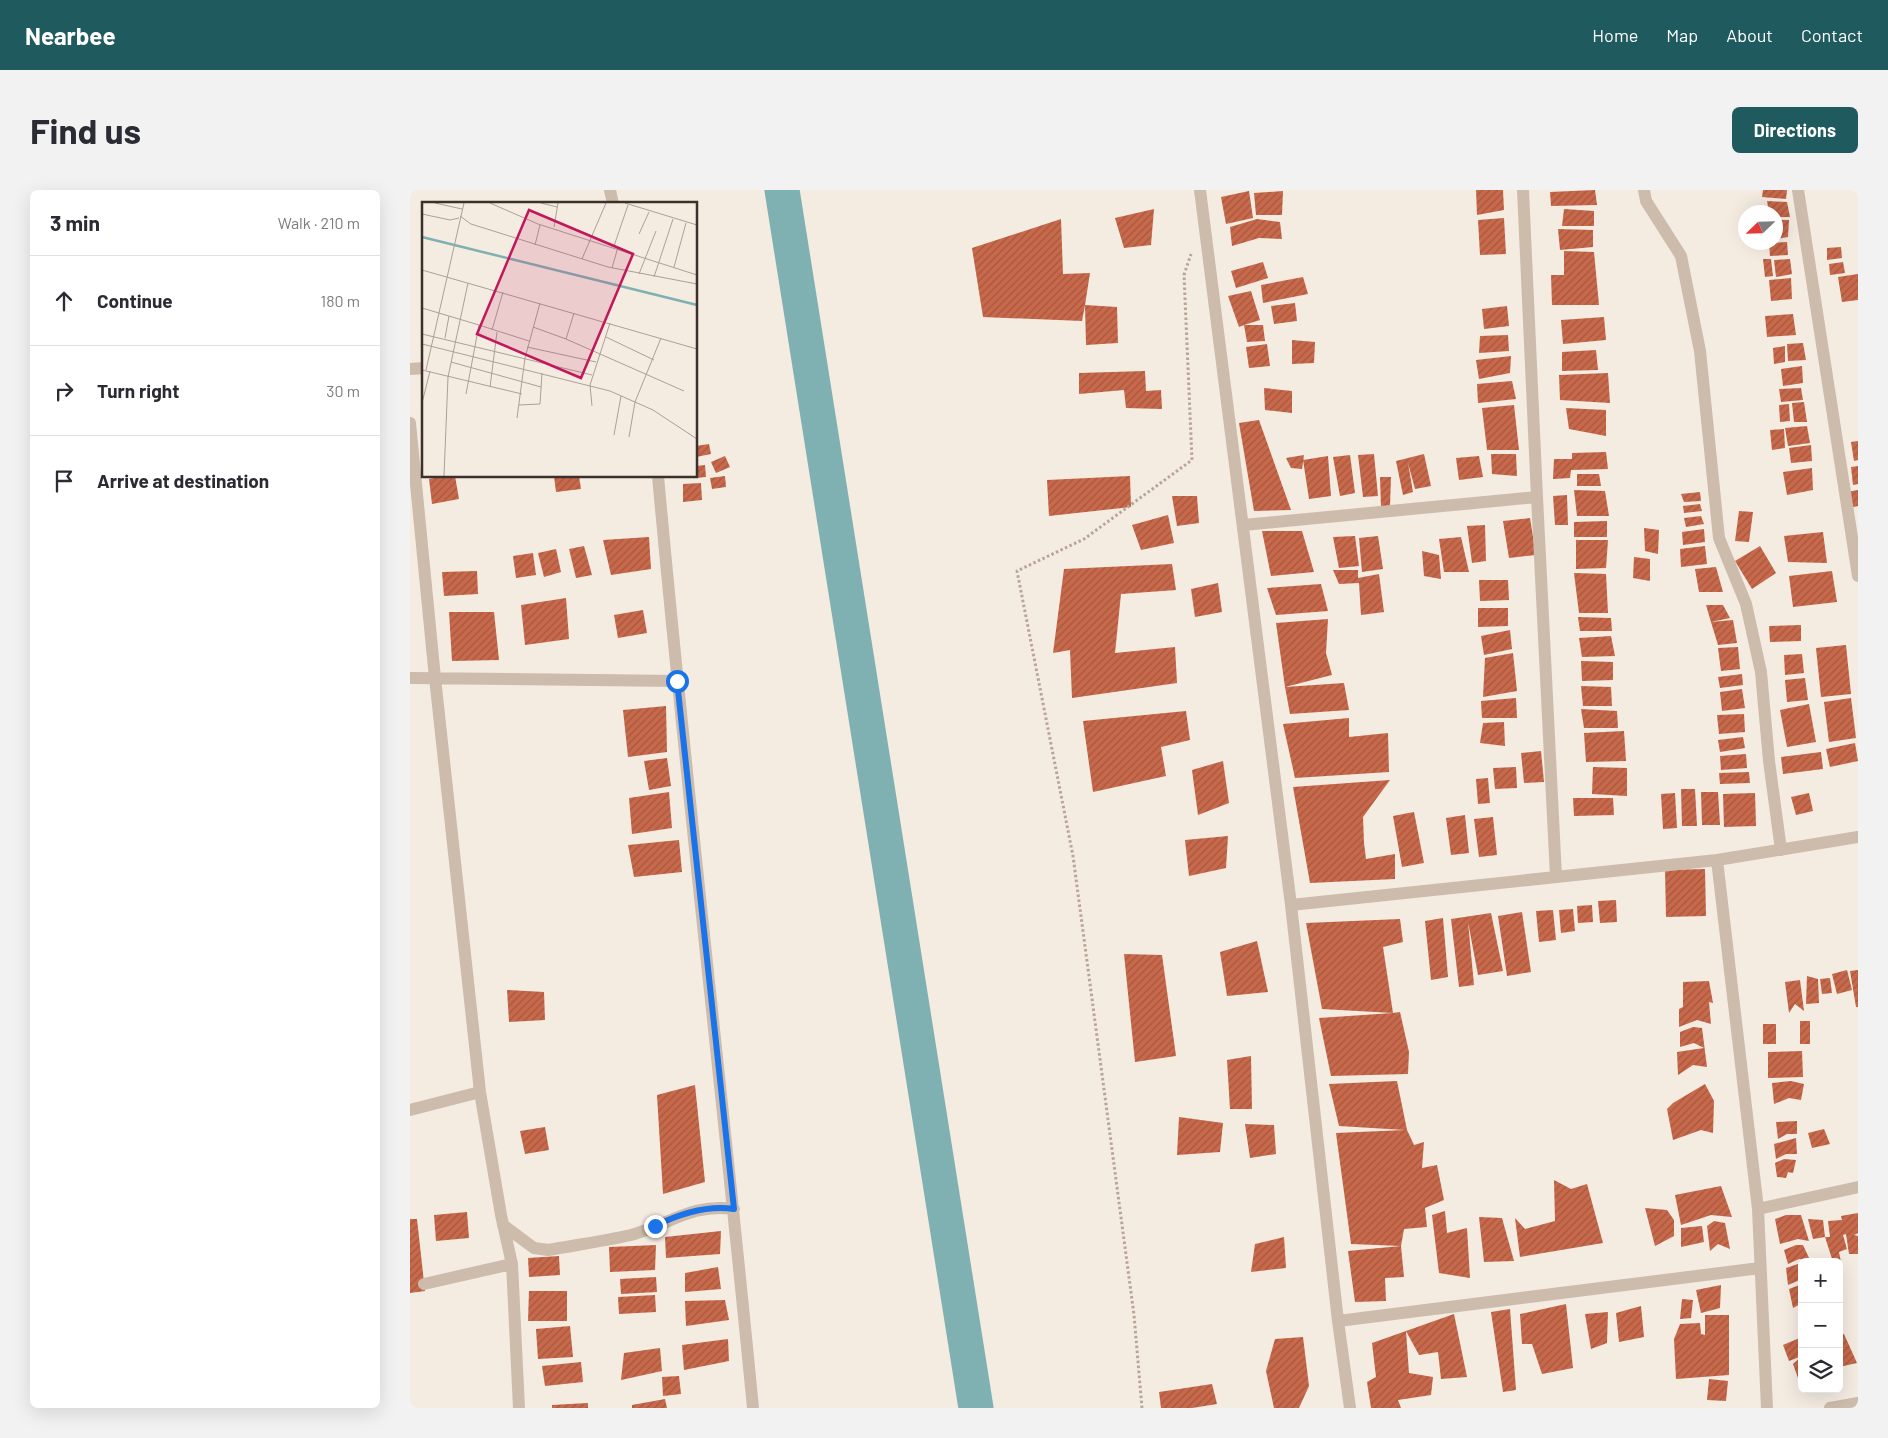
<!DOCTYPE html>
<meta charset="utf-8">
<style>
body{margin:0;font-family:Barlow,sans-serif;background:#f2f2f3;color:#2b2b33}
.controls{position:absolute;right:15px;bottom:15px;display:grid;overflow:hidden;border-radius:8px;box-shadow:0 5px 20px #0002}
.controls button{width:45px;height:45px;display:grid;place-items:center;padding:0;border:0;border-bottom:1px solid #e1e1e2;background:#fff;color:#2b2b33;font:25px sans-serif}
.compass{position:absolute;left:1328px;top:15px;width:45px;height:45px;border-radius:50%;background:#fff;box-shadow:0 5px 20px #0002;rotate:247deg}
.stop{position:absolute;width:15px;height:15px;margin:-11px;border:4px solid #1a73e8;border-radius:50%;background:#fff}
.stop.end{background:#1a73e8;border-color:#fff;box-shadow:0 1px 5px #0008}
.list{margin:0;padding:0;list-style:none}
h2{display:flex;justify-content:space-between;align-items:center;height:65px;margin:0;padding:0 20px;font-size:21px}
h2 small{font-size:16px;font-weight:400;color:#7c7c81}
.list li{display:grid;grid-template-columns:32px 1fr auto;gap:15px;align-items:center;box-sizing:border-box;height:90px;padding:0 20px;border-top:1px solid #e1e1e2}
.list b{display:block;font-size:19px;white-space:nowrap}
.list em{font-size:16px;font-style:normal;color:#7c7c81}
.icon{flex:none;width:28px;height:28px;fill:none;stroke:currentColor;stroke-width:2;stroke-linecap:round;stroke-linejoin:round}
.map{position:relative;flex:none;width:1448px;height:1218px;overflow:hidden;border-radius:8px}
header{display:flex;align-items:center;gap:30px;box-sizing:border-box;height:70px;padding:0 25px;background:#1f5a5e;color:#fff}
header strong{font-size:24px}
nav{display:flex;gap:28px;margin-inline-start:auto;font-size:18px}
.intro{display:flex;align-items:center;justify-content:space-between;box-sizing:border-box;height:120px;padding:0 30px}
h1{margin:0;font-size:35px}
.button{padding:12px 22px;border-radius:8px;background:#1f5a5e;color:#fff;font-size:18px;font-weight:700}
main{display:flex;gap:30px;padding:0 30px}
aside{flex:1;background:#fff;border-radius:8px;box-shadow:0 5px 20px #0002}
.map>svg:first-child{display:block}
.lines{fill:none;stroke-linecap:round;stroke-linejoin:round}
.river{stroke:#7fb0b2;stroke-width:35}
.building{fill:url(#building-hatch)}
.path{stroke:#b9a596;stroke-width:3;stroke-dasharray:2.5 2.5;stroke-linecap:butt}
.street{stroke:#cdbbac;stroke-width:12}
.route{stroke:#1a73e8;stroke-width:6}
.inset-river{fill:none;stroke:#7fb0b2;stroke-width:2.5}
.inset-road{fill:none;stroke:#aaa098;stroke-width:1}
.view{fill:#c2185b;fill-opacity:0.15;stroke:#c2185b;stroke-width:2.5}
.inset-edge{fill:none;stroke:#3b302b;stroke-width:2.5}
</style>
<header>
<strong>Nearbee</strong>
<nav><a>Home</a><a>Map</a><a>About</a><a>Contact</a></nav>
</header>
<div class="intro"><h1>Find us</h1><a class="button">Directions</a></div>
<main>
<aside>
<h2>3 min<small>Walk · 210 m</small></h2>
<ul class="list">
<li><svg class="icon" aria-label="ahead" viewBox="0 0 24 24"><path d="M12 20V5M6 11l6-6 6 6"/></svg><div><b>Continue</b></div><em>180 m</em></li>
<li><svg class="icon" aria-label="right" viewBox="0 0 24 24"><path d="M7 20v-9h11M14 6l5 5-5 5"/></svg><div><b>Turn right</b></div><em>30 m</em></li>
<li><svg class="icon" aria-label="arrive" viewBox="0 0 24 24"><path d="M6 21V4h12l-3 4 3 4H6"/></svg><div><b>Arrive at destination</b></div></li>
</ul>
</aside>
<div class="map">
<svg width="1448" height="1218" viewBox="0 0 1448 1218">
<defs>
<pattern id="building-hatch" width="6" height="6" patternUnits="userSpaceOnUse" patternTransform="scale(1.25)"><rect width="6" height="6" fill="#c8694b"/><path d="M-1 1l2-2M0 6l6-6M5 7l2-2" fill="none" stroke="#a4573f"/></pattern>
</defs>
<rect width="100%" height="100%" fill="#f4ebe1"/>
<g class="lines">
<path class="river" d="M372,0L566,1218"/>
</g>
<path class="building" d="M1066,0H1093L1094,20L1067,25Z
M1185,0L1187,15L1141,16L1140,2Z
M1353,0H1377L1376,9L1352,7Z
M839,1L843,28L816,34L811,7Z
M873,1L872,25H846L844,3Z
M1357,11L1377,12L1380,27H1366V22H1359Z
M744,19L741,55L714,58L705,28Z
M1154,19L1184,21V36H1152Z
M1094,28L1096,64L1070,65L1068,30Z
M651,29L653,84L680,83L675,115L707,117L708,153L676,155L675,115L672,131L573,127L562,58Z
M847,29L870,32L872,49L849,48L822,56L820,37Z
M1366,30H1379L1378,47L1366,49Z
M1148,39L1183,40V57L1150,60Z
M1377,52L1378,65L1360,66L1359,53Z
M1431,57L1432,68L1417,70V58Z
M1154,61L1184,62L1189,115H1142L1141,85H1154Z
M1353,69H1361L1363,86L1355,87Z
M1380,69L1382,84L1366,87L1364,70Z
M853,72L858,88L826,98L821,81Z
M1433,72L1435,83L1420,85L1419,74Z
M1448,84V110L1432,112L1428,87Z
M893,87L898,104L853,113L851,95Z
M1381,88L1382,109L1361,111L1359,90Z
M841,101L850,130L834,135H853L855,151L837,152L834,135L829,137L818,106Z
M885,113L887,131L864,134L861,116Z
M1097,116L1099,136L1074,139L1072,119Z
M1383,124L1386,145L1357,147L1355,126Z
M1194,127L1196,150L1153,154L1151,130Z
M1098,145L1099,161L1069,163L1070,146Z
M882,150L905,152L904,173L882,174Z
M1393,153L1396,170L1378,171L1377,154Z
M857,154L860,176L839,178L836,157Z
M1375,156V172L1364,174L1363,158Z
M1186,160L1188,180L1152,181V162Z
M1101,166L1100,183L1069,189L1066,170Z
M1392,176L1393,193L1373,196L1371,179Z
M735,181L736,201L751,200L752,219L716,218L714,200L669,204V183Z
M1198,183L1200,213L1150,210L1149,185Z
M1102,191L1106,209L1068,213L1067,194Z
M854,198L882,201V223L855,220Z
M1391,198L1393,210L1371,212L1369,199Z
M1394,212L1397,232H1384L1382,213Z
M1379,214L1380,231L1370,232L1369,215Z
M1104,215L1109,260H1077L1072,218Z
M1156,218L1196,220V246L1159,239Z
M849,230L881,320L844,321L829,233Z
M1397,236L1400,253L1378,256L1375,238Z
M1374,239L1375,258L1362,260L1360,240Z
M1448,251V270L1444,271L1441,252Z
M299,254L301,264L286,267V256Z
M1401,255L1402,271L1381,273L1379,258Z
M1196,262L1198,279L1161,280L1160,288L1143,289L1144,269H1162V263Z
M964,264L968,306L953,307L948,265Z
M1014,264L1021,296L1005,299L998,273L1003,302L993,305L986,271Z
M1081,264H1106L1107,286L1082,284Z
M894,265L892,279L881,278L876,268Z
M940,265L945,303L930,306L923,267Z
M315,266L320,277L306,283L301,272Z
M918,266L921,306L899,309L893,270Z
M1069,266L1073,287L1049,290L1046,268Z
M295,275L296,287L286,288V276Z
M1448,276V294L1443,295L1441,277Z
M1402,278L1403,300L1377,305L1373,282Z
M1167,284H1189L1191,296H1167Z
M32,286H45L49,309L22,314L19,289Z
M144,286H169L171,299L146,302Z
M315,286L316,297L302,299L300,288Z
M720,286L721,317L639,326L637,290Z
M970,287H981L980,317H971Z
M291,293L292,310L273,312V294Z
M1164,300L1195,301L1199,326H1167Z
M1448,300V316L1439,318L1436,302Z
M1290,302L1291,311L1274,312L1271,304Z
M1157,305L1158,335H1145L1143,306Z
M762,306H787L789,333L767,336Z
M1290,314L1292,321L1274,323L1273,316Z
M1329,321L1343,322L1339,352L1325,351Z
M758,325L764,353L731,360L722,335Z
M1291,326L1294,334L1276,337L1274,328Z
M1120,328L1126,365L1099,368L1093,331Z
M1197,331V347H1164V332Z
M1075,335L1076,371L1062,373L1057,336Z
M1234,338L1249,340L1248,364L1235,361Z
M1294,339L1295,352L1273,355L1272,342Z
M852,341H892L904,382L861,386Z
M1413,342L1417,373L1378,372L1374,346Z
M945,346L949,376L929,378L923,347Z
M968,346L973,379L952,382L949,348Z
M239,347L241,379L201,385L193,350Z
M1051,347L1059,382H1034L1029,349Z
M1166,350H1198L1196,378L1166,379Z
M174,356L182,385L166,388L159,359Z
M1295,356L1297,374L1271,377L1270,359Z
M1350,356L1366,383L1342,399L1325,371Z
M146,359L151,382L134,387L128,363Z
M1012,361L1029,365L1031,389L1014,386Z
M123,363L126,385L106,388L103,366Z
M1224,367L1240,369V391L1223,388Z
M762,374L766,400L711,404L705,463L765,457L767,493L662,508L660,460L643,463L654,379Z
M1306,377L1313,402H1289L1285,379Z
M923,380H948V388L969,384L974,422L951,425L949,393L929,394Z
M67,381L68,404L34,406L32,382Z
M1422,381L1427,412L1383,417L1379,386Z
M1164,383L1196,384L1198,423H1169Z
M1069,390H1098L1099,410L1070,411Z
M808,393L812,422L785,427L781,399Z
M911,394L918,421L866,425L857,398Z
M156,408L159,449L115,455L111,415Z
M1296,415H1313L1320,428L1301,432L1323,430L1327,453L1308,455L1301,432Z
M1068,418H1098V436L1068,437Z
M233,420L237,443L208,448L204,425Z
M39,422H84L89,470L42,471Z
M1168,427L1201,428L1202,441H1170Z
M918,429L916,463L922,485L875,497L934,493L939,520L880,524L875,497L866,433Z
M1391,435V451L1360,452L1359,436Z
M1100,440L1102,459L1074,465L1071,446Z
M1201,446L1205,466L1172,467L1169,448Z
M1436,455L1441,504L1411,507L1406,458Z
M1328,457L1330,479L1311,481L1308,458Z
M1103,463L1107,501L1073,507L1075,468Z
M1392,464L1394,483L1375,485L1374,465Z
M1171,471L1203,472V490L1172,491Z
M1332,484L1333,495L1310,498L1308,487Z
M1395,488L1398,510L1377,512L1375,490Z
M1171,496L1201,497L1202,516H1173Z
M1332,499L1335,518L1312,521L1310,502Z
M1106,508L1107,528H1072L1071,511Z
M1441,508L1446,548L1419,552L1414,512Z
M1399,514L1406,552L1377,557L1370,520Z
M256,516L257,562L218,567L213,520Z
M1171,519L1207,521L1208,538H1174Z
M776,521L780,550L751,557L756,586L683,602L673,531Z
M1334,524L1335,542L1309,544L1307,525Z
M939,528V547L978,543L979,582L885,588L873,534Z
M1094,532L1095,556L1070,553L1073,533Z
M1214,541L1216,571L1176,572L1174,543Z
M1333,547L1335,558L1310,562L1308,550Z
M1445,553L1448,571L1420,577L1416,559Z
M1131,561L1134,592L1114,593L1111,563Z
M1411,562L1413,579L1373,584L1371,567Z
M1336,564L1337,578L1311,580L1310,566Z
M257,568L261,596L239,600L234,571Z
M813,571L819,613L788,625L782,580Z
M1106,577L1107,598L1085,599L1083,578Z
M1183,577L1217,578V606L1182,604Z
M1339,582L1340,593L1310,594L1309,583Z
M1078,588L1080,613L1068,614L1066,589Z
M980,590L953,627L954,653L956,669L985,664V689L900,693L883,597Z
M1271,599H1285L1287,636H1272Z
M259,602L262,638L222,644L219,608Z
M1291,602H1308L1310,635H1292Z
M1265,603L1267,638L1253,639L1251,604Z
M1345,603L1346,636L1314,637L1313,604Z
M1399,603L1403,621L1386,625L1381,607Z
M1163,608H1203L1204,625L1164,626Z
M1004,622L1014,673L992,677L983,626Z
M1055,625L1059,663L1041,665L1036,628Z
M1083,627L1087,665L1069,667L1064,629Z
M818,646L816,678L779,686L775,650Z
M269,650L272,682L224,687L218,655Z
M1295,679L1296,726L1256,727L1255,680Z
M1206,710L1207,732L1190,733L1188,711Z
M1182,715L1183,732L1168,733L1167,716Z
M1163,719L1165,741L1151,743L1149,720Z
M1143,720L1146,750L1129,752L1126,721Z
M1112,722L1121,782L1097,786L1088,726Z
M1081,723L1093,781L1068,785L1058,732L1064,795L1049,797L1041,729Z
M1033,728L1038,787L1021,790L1015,731Z
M990,729L993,752L973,757L983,823L990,822L999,862L998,884L921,886L909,828L983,823L912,819L896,733Z
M847,751L858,802L817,806L810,762Z
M714,764L752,765L766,866L725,872Z
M1437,780L1442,800L1427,804L1422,784Z
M1448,780V817H1446L1440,781Z
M1397,786L1408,789L1409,813L1396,814Z
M1420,788L1422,803L1412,804L1410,789Z
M1390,790L1394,821L1385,814L1379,823L1375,792Z
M1299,791L1303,813L1299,812L1301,834L1287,830L1269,837V819L1273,817V792Z
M97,800L134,802L135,830L99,832Z
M1390,831H1400V854H1390Z
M1353,834H1366V854H1353Z
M1283,837L1292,838L1297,877L1283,875L1268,885L1267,862L1294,858L1284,853L1270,857V842Z
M1392,861L1393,887L1358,888V862Z
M841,866L842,919H820L817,870Z
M987,891L997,940L1004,955L1014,952L1012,978L1027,975L1034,1010L1015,1018L1017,1037L994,1039L991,1056L941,1054L926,943L995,940L929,936L919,894Z
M1381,891L1394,894L1391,910L1379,908L1364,914L1362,893Z
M1295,894L1304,911L1303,943L1291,940L1263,950L1257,919L1263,913Z
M285,895L295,992L253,1004L247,905Z
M769,927L813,933L810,962L767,965Z
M1387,931V944H1377L1368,949L1366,932Z
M835,934L864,935L866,964L840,968Z
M135,937L139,960L115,964L110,941Z
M1414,939L1420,954L1402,958L1398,943Z
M1386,948L1387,964H1376L1366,969L1364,954Z
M1374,969L1386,970L1383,983L1378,982L1376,988L1367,987L1365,973Z
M1144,990L1161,999L1177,994L1193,1053L1110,1067L1105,1028L1115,1039L1145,1031Z
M1311,996L1322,1027L1301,1025L1271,1035L1265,1005Z
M1235,1018L1257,1020L1264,1030V1046L1245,1056Z
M1035,1021L1037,1043L1057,1038L1060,1088L1029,1083L1022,1025Z
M57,1022L59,1048L26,1051L24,1025Z
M1448,1023V1043L1444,1045L1448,1046V1064H1439L1436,1044L1433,1045L1437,1059L1429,1062L1431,1072H1423L1415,1047L1403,1049L1398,1029L1413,1030L1415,1047H1420L1418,1031L1432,1030L1431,1026Z
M1376,1025H1391L1399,1051L1388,1049L1370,1054L1365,1029Z
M1069,1027L1092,1028L1104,1071L1074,1072Z
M0,1029H7L15,1101L0,1103Z
M1304,1031L1315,1033L1320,1059L1308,1054L1300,1061L1297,1036Z
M1292,1036L1294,1052L1271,1057V1038Z
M311,1041L310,1064L256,1068L255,1047Z
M874,1047L876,1078L841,1082L845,1054Z
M246,1055L245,1080L200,1082L199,1057Z
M1386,1055H1393L1400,1070L1389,1069L1378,1074L1374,1060Z
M991,1056L994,1087L975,1088L976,1111L945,1112L938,1061Z
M149,1066L150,1085L119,1087L118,1068Z
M1388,1074H1392V1089L1378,1095L1376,1078Z
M308,1077L311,1099L275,1102V1083Z
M246,1087L247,1102L211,1104L210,1089Z
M1392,1094V1113L1383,1118L1379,1099Z
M1311,1095L1310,1118L1291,1123L1286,1100Z
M119,1101H157V1131H118Z
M245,1105L246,1122L209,1124L208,1107Z
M1272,1109L1283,1110L1281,1128L1270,1129Z
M315,1110L319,1130L276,1136L275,1111Z
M1156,1114L1163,1178L1132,1184L1122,1154H1112L1110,1124Z
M1231,1116L1234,1147L1209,1152L1206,1123Z
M1100,1119L1106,1200L1093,1202L1081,1122Z
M1198,1122L1197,1153L1181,1159L1175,1124Z
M1044,1124L1057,1187L1031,1189L1028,1162L1009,1165L996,1141Z
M1295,1125H1319V1185L1266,1189L1264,1149L1270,1134L1290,1133L1291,1144L1295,1145Z
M160,1136L163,1167L128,1169L126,1139Z
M996,1141L999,1183L1023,1187L1021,1205L988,1210L991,1218H961L957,1192L966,1187L962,1153Z
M1429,1144H1434L1447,1173L1429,1177Z
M893,1147L899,1196L889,1218H864L856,1181L865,1149Z
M1392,1147V1166L1379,1171L1373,1155Z
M318,1149L319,1171L274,1180L272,1155Z
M250,1158L252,1181L211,1190L214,1163Z
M1392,1166V1187L1388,1188L1383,1174Z
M171,1172L173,1192L135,1196L132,1176Z
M269,1186L271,1204L253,1206L252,1187Z
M1299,1189L1318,1191L1316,1211L1297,1210Z
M802,1194L807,1214L782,1218H751L749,1202Z
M255,1209L257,1218H222V1215Z
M178,1213V1218H142V1215Z"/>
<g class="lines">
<path class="path" d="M732,1218L724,1125L663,666L607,381L674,349L782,270L774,85L781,64"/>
<path class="street" d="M200,0L203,14
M790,0L881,715L928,1131L940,1218
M1113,0L1127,307
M1234,0L1236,11L1271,66L1290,161L1309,348L1336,414L1351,482L1359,571L1371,660
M1388,0L1448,386
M0,179L14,178
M0,233L25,488L70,902L91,1025L102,1074L109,1218
M248,286C276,597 313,907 343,1218
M834,335L1127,307L1146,687
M0,488L267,491
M1307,670L1348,1019L1357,1218
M881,715L1307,670L1448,647
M0,920L70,902
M1348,1019L1448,997
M93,1035L124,1058L138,1060C166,1055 194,1051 221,1045C259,1035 281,1013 324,1019
M14,1094L102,1074
M928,1131L1350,1078
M1420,1218L1448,1213"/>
</g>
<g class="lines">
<path class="route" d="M245,1036C269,1024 297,1015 324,1019L267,491"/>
</g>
<g transform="translate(12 12)">
<rect width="275" height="275" fill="#f4ebe1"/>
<path class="inset-river" d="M0,35L275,103"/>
<path class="inset-road" d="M13,1L40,7M68,1L116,22L275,73M119,1L135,5M203,1L275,23M0,12L28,18L37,16M38,14L49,22L186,65L275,82M132,25L136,1M217,32L227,10M113,43L118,23M192,44L206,3M160,57L184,1M252,65L264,21M190,66L196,45M0,68L275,147M217,72L234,29M232,75L251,17M0,106L57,123L44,192M57,123L107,139M111,125L144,137L152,111M70,128L81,90M0,132L170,173M184,135L232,158M23,136L27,114M144,137L262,189M0,142L188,189L231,208L275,237M105,145L174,160M29,160L119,185M0,168L100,192M4,168L42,1M68,185L75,130M0,201L8,169M97,203L118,202L120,171M170,204L168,183L188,121M95,216L103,156L118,101M192,233L199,194M207,235L213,200L239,136M22,274L26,175L46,81"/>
<path class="view" d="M107,8L211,52L159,176L55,132Z"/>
<rect width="275" height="275" class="inset-edge"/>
</g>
</svg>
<div class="controls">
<button>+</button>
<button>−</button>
<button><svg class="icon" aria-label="layers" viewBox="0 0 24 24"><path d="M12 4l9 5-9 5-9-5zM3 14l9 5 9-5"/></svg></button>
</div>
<svg class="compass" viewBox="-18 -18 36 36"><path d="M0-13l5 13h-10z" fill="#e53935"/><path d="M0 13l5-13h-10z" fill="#7c7c81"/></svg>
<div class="stop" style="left:267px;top:491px"></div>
<div class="stop end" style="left:245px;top:1036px"></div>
</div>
</main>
